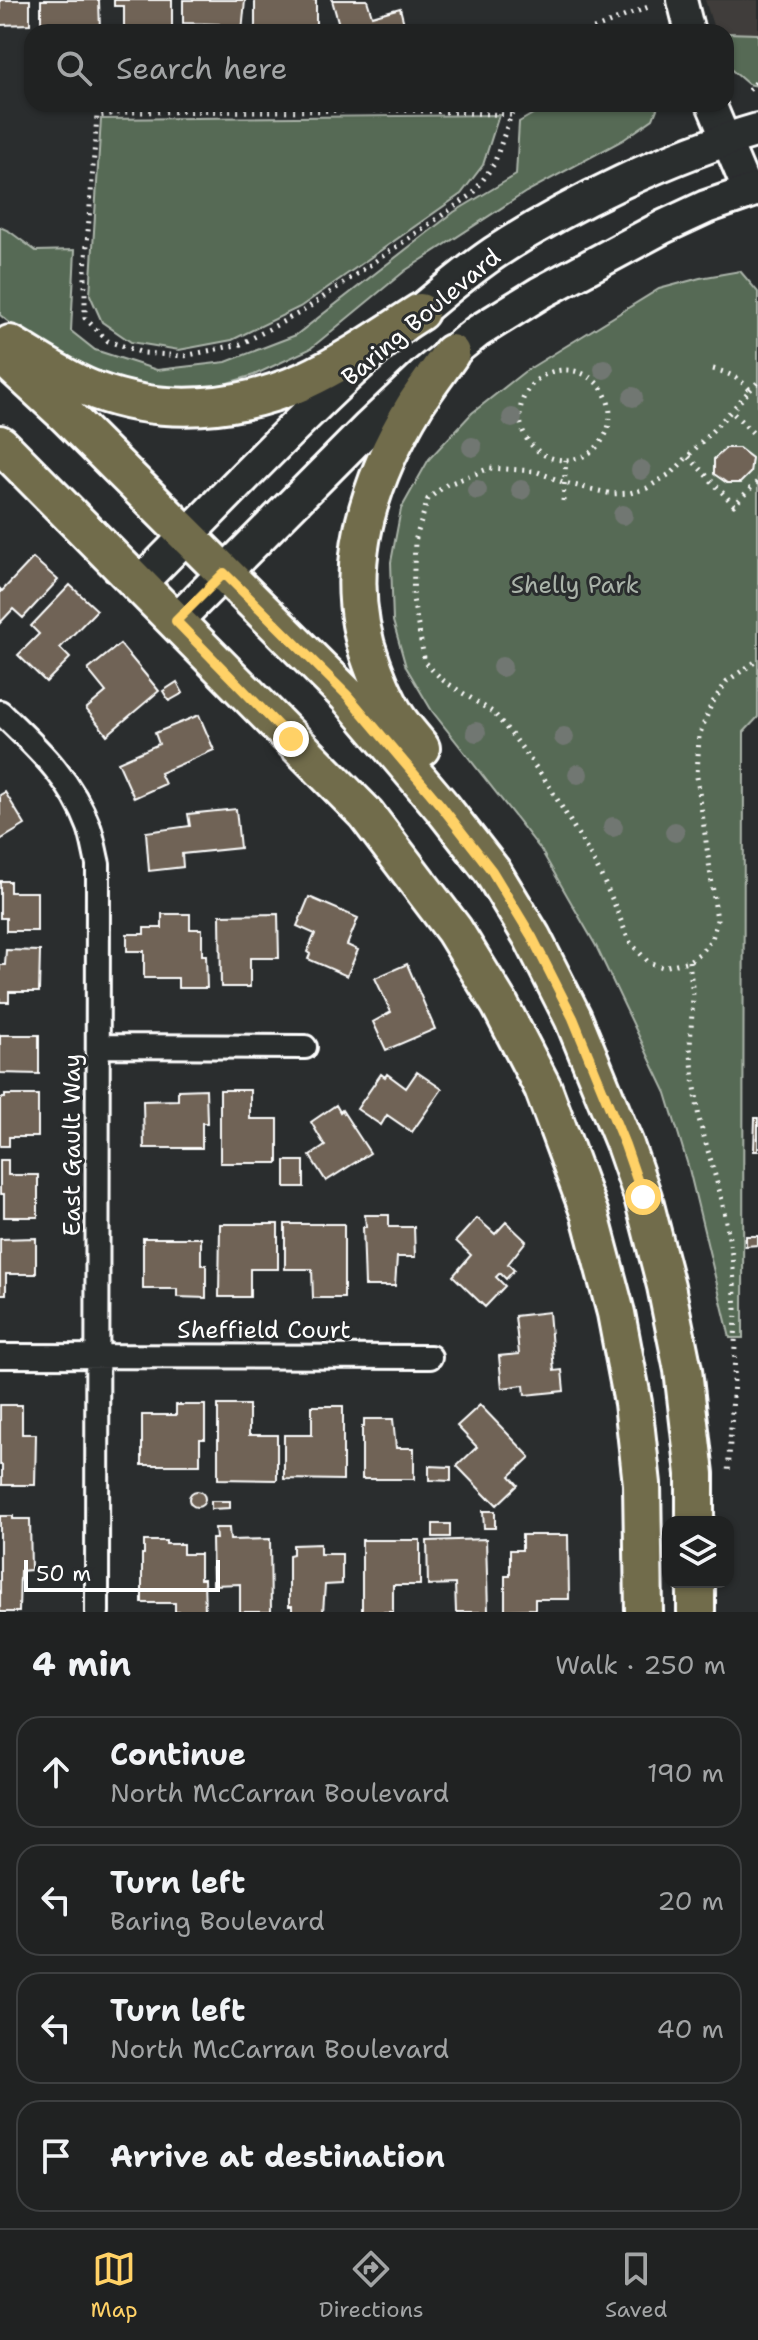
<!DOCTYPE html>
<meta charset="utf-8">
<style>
body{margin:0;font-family:"Shantell Sans",sans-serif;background:#282a2a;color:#f1f3f6}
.controls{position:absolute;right:24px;bottom:24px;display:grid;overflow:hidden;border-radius:16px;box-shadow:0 2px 6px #0004}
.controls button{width:72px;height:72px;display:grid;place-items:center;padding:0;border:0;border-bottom:2px solid #3d3f40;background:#202222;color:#f1f3f6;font:40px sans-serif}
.scale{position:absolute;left:24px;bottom:20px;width:196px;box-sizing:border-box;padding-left:8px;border:4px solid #fff;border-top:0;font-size:22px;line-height:28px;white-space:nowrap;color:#fff;-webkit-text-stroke:6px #2a2d2e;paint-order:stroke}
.stop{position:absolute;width:24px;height:24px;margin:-18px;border:6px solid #ffd166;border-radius:50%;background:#fff}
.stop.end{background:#ffd166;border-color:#fff;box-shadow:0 2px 8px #0008}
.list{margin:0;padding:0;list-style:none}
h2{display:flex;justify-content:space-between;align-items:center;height:104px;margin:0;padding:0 32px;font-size:34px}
h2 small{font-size:26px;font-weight:400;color:#a2a4a5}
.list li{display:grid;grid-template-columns:52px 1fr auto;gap:24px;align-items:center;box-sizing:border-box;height:112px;margin:0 16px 16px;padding:0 16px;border:2px solid #3d3f40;border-radius:24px}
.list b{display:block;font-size:30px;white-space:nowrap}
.list p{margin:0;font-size:26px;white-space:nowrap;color:#a2a4a5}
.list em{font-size:26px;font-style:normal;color:#a2a4a5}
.icon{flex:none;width:44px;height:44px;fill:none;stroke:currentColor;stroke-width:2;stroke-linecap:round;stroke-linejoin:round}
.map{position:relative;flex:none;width:758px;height:1612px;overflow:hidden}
.search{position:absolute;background:#202222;box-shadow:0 2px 6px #0004;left:24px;right:24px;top:24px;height:88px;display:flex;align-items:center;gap:20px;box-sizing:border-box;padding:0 28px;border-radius:24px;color:#a2a4a5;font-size:30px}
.sheet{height:616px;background:#202222}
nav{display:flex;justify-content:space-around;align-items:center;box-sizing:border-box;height:112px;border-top:2px solid #3d3f40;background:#202222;font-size:22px;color:#a2a4a5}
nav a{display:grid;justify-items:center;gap:4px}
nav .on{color:#ffd166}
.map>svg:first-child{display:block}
.built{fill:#3f3e3a}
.green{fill:#576a55;stroke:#abb4aa;stroke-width:2}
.building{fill:#6f6456;stroke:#fff;stroke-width:2}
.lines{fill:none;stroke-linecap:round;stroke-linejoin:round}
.minor-casing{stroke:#fff;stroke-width:28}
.tertiary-casing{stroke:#fff;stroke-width:34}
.secondary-casing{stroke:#fff;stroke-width:38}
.primary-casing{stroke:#fff;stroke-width:42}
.path{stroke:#fff;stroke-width:5;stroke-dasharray:2 6;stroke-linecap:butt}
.minor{stroke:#2a2d2e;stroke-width:22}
.tertiary{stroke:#2a2d2e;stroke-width:28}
.secondary{stroke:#2a2d2e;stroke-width:32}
.primary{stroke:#716c4b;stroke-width:36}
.tree{fill:#717772}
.route{stroke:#ffd166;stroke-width:10}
.labels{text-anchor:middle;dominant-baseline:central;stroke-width:6;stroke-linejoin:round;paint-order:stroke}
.street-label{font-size:24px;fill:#fff;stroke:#2a2d2e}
.park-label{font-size:24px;fill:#abb4aa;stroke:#2a2d2e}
</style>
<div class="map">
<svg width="758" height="1612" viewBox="0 0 758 1612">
<rect width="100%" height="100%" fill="#2a2d2e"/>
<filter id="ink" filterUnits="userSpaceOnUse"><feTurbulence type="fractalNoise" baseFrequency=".0125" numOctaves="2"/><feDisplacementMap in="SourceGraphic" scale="16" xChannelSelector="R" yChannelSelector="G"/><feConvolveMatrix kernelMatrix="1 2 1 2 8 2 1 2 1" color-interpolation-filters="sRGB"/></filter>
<g filter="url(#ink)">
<path class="built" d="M705,0H758V34L715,32Z"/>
<path class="green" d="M726,33L758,34V86L748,84L727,66Z
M550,104H659L653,119L623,140L526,192L406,270L310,349L254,375L224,384V390L189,394L113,385L26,336L0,315V227L9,231L36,251L75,250L71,331L95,350L157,370L226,362L296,335L454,212L516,175L519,122Z
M499,115L483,165L461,194L300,307L232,340L179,350L131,342L102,322L90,295L101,119Z
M740,271L758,292V717L744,732L743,1338H730L689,1169L666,1093L596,946L541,850L432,711L406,667L393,621L391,562L401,509L429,459L472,413L524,372L659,289L700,278Z"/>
<path class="building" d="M0,0H30V24L0,25Z
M41,0H99L100,30L41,32Z
M114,0H172V32L124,31V6H114Z
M183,0H245L242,32H218L219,24L183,23Z
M255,0H316V32H255Z
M332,0H367L372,16L400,8L406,32H341Z
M726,448H739L752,458L750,473L740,483H727L714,474V459Z
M33,558L58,580L23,618L13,609L0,623V589L2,591Z
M70,585L97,610L60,648L70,658L46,682L18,655L39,634L31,626Z
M120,644L159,691L107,735L86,709L106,692L88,670Z
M177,682L183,693L169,701L163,691Z
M199,715L214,750L160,773L165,784L134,798L118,762L159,744L155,733Z
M5,792L25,825L0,840V795Z
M236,809L240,848L182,854L183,867L149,871L146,832L190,826L188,814Z
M0,881H10V892H37V931H6V918H0Z
M309,897L358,918L347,945L358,950L347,976L308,959L310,954L307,952L315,934L297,926Z
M162,914H190V929H202V955H206L207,988H178V978H144V951H127V934H144V928H162Z
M278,914L279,958H250V987H221L220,915Z
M6,950L40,951L39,992H9V1002H0V965H5Z
M407,964L435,1029L386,1050L373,1022L391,1012L375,978Z
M0,1035H39V1074L0,1073Z
M417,1072L442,1089L412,1132L387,1115L381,1125L357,1109L381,1074L385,1077L387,1074L406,1088Z
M206,1089L207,1123H202V1148H144L143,1101L178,1100V1090Z
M220,1090H250V1119H278V1163H220Z
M5,1095H38V1137H9V1146H0V1098H5Z
M336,1105L340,1112L342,1110L370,1153L326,1181L310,1156L325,1146L311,1122Z
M755,1118H758V1151H754Z
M0,1160H8V1175H38V1217H4V1194H0Z
M285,1161H304V1187H285Z
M365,1215H389V1227H414L415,1257H397L395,1286H365L363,1227H366Z
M477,1218L495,1234L506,1222L526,1241L508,1264L514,1270L506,1279L500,1273L496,1277L505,1286L485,1307L453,1276L471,1255L456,1241Z
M220,1224H278V1269H250V1297H219Z
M285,1224H344V1298H313L312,1269H285Z
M746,1236H758V1245L746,1246Z
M36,1238V1274H6V1294H0V1239Z
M143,1238H201V1265H206V1298L177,1297V1289H143Z
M549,1312L554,1371L562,1370L564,1391L525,1395L524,1385L502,1388L499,1356L519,1354L515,1316Z
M0,1405H22V1434H36L35,1485H2V1465H0Z
M176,1405H205V1439H200V1465H142V1415H176Z
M218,1405H249V1435H277V1480L218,1479Z
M480,1405L530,1457L510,1476L518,1485L497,1505L489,1497L488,1498L457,1466L477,1447L457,1426Z
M312,1406H343V1480L284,1479V1435H312Z
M364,1419H393L396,1448H414V1479H362V1427H364Z
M429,1466L451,1467V1481L429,1480Z
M189 1499a8 8 0 1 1 16 0a8 8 0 1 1-16 0Z
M211,1501H230V1508L211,1509Z
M483,1511H495V1528H484Z
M0,1516H13V1519H30L31,1570L20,1571L19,1612H0Z
M433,1524H450V1537H433Z
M215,1528H229L230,1540L270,1539L271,1612H240V1584L213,1585L212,1539H216Z
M522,1535H568L569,1599H535V1609L505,1610V1576H510V1550H522Z
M486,1539L488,1612H456L455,1584L428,1585L427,1541Z
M362,1540H420V1585H393V1612H362Z
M144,1541H166V1544H183V1554H200V1579H204L205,1612H175V1603H142V1554H144Z
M320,1544V1554H342V1584L325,1585L323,1612H292V1606H289V1555L293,1554V1545Z"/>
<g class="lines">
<g class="minor-casing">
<path id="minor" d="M0,712C36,747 71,778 89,827C93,838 95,852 98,864L97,1612
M99,1046L305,1047
M0,1356L430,1357"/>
</g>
<g class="tertiary-casing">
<path id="tertiary" d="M682,0L690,32
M711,104L748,192"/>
</g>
<g class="secondary-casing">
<path id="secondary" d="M139,584C229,494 316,399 413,317C439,295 466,272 494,253C570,203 671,155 758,130
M176,621L369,427L426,373L477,332L540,293L663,227L706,207L758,189"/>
</g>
<g class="primary-casing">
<path id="primary" d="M10,344C36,359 69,382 96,391C164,416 239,410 304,381C345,362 382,336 420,312
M0,354L66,415L347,695L442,807L492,871L532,937L573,1018L625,1145L643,1197L666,1286L683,1370L695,1474V1522
M0,444L366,814L454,930L500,1005L543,1088L590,1215L616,1313L633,1403L642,1484L644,1612
M421,748C414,739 405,729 398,719C387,703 379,683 372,664C338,573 367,483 416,403C427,386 440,369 451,353
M696,1582V1612"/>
</g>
<path class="path" d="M586,32L648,7
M749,90L758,80
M511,115L408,110L127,112L97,116L85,270V318L108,341L143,353L184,356L241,344L303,311L473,194L494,164L511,115L518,104
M713,369C729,373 739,378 750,390L731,411
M520 415a45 45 0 1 1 90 0a45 45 0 1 1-90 0Z
M750,390L758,382
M758,438L731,411L673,472L647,488L630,493L612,494L565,483L535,471L490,468L446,485L428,499L415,541L413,599L425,663L444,681L494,713L516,740L548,784L595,863L614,903L629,941L648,962L663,967L689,961L699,954L712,939L717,920L697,777L699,736L711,705L727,681L758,660
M689,457L734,505L758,481
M563,501L566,460
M689,961L693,995L690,1047L699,1119L722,1200L732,1255L736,1309L734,1380L728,1474"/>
<use href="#minor" class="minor"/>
<use href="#tertiary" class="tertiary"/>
<use href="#secondary" class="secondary"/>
<use href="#primary" class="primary"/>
</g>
<g class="tree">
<circle cx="604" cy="369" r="10"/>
<circle cx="633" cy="397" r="10"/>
<circle cx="512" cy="418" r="10"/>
<circle cx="472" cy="447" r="10"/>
<circle cx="641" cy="470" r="10"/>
<circle cx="477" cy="490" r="10"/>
<circle cx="521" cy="490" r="10"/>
<circle cx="623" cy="515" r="10"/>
<circle cx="502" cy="667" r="10"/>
<circle cx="476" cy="732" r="10"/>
<circle cx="564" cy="737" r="10"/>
<circle cx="578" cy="774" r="10"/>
<circle cx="613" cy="827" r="10"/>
<circle cx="675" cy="832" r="10"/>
</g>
</g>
<g class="lines" filter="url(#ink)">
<path class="route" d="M291,739L176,621L224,573L347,695L442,807L492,871L532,937L573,1018L625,1145L643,1197"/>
</g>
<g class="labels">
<g class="street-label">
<text transform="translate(421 317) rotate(-40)">Baring Boulevard</text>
<text transform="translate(72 1145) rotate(-90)">East Gault Way</text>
<text x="264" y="1330">Sheffield Court</text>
</g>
<g class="park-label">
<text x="575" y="585">Shelly Park</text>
</g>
</g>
</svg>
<div class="controls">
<button><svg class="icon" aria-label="layers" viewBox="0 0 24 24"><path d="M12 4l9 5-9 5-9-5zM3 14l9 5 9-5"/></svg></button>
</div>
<div class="scale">50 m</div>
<div class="stop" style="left:643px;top:1197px"></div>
<div class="stop end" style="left:291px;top:739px"></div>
<div class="search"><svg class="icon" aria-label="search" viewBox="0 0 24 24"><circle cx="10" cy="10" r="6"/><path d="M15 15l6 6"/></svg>Search here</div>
</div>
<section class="sheet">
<h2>4 min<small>Walk · 250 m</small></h2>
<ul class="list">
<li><svg class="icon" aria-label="ahead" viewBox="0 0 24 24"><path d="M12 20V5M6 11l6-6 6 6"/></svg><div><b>Continue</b><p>North McCarran Boulevard</p></div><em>190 m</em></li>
<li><svg class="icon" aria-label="left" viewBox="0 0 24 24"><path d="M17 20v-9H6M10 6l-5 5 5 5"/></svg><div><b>Turn left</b><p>Baring Boulevard</p></div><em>20 m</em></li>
<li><svg class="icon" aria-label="left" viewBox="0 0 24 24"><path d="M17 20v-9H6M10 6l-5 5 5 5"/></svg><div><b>Turn left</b><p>North McCarran Boulevard</p></div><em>40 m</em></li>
<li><svg class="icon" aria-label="arrive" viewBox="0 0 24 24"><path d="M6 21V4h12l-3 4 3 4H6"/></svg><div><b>Arrive at destination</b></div></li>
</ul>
</section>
<nav>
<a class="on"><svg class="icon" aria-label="map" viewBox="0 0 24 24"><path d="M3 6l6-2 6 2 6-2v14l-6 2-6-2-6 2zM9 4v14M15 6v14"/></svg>Map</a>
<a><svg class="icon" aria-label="directions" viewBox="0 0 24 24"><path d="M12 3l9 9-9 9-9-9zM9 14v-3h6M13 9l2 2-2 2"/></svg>Directions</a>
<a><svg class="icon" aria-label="saved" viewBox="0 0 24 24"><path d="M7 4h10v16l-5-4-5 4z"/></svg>Saved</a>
</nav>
